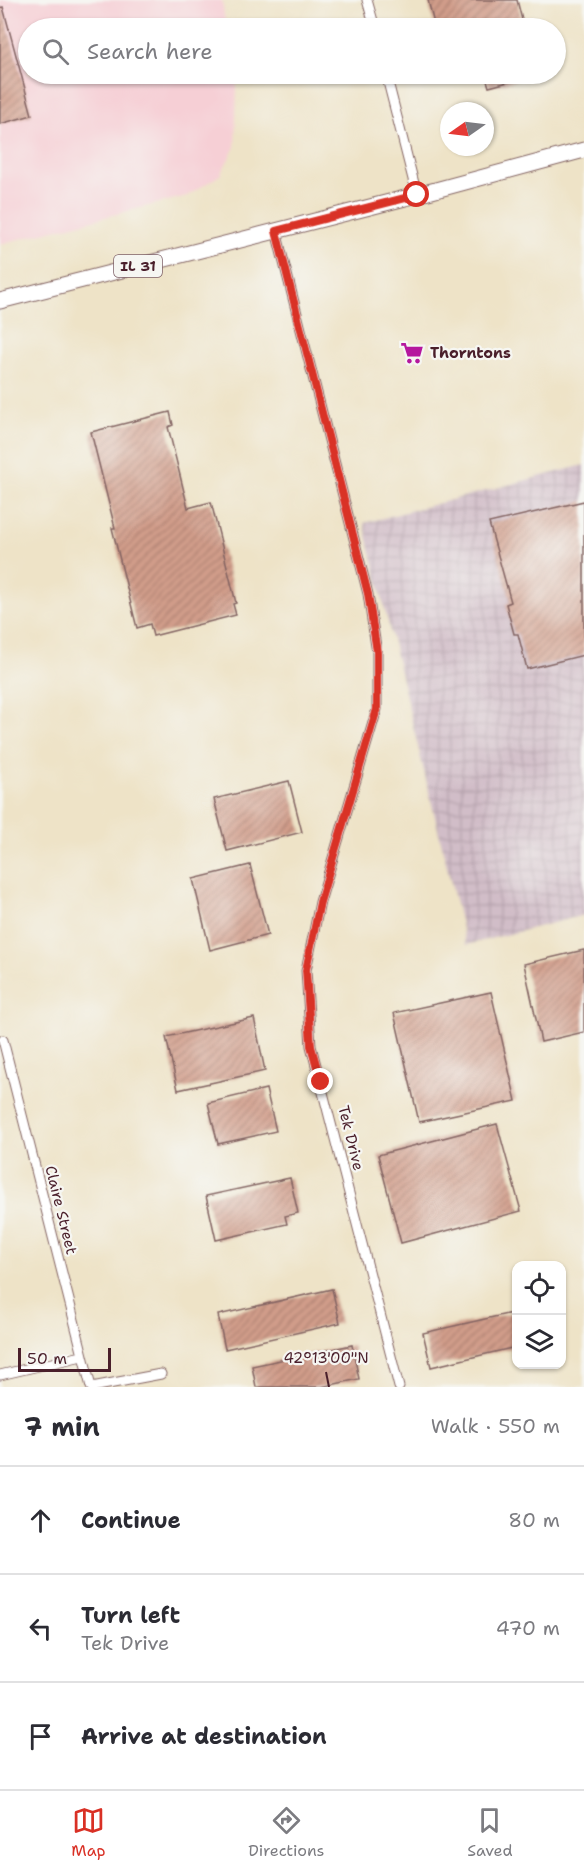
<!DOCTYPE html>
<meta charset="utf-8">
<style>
body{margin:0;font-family:"Shantell Sans",sans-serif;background:#f2f2f3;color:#2b2b33}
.controls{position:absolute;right:18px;bottom:18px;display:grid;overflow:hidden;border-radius:12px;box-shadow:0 2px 4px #0004}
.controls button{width:54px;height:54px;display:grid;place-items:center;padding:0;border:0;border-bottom:2px solid #e1e1e2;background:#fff;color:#2b2b33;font:30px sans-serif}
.compass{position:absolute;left:440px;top:102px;width:54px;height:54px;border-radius:50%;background:#fff;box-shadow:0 2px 4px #0004;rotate:256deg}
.scale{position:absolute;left:18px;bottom:15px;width:93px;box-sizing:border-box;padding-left:6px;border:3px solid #4a1f2b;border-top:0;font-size:16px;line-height:21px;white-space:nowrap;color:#4a1f2b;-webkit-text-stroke:4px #f6f6f2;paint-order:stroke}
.stop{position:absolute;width:18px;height:18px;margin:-14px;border:4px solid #d93025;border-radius:50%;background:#fff}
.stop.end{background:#d93025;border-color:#fff;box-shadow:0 2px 6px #0008}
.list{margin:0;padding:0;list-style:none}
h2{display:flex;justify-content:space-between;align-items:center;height:78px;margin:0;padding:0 24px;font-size:26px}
h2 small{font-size:20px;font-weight:400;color:#7c7c81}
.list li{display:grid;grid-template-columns:39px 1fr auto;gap:18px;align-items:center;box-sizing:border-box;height:108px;padding:0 24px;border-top:2px solid #e1e1e2}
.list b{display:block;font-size:22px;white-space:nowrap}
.list p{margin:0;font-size:20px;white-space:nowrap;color:#7c7c81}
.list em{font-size:20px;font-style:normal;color:#7c7c81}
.icon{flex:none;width:33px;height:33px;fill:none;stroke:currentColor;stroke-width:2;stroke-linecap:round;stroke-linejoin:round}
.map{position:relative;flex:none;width:584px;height:1387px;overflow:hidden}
.search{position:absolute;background:#fff;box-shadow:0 2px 4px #0004;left:18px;right:18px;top:18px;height:66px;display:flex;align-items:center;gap:15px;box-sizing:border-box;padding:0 21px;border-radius:33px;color:#7c7c81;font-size:22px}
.sheet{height:402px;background:#fff}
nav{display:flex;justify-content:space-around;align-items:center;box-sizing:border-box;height:84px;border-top:2px solid #e1e1e2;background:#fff;font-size:16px;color:#7c7c81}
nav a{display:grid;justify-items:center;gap:3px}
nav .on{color:#d93025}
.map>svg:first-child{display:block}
.built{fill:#f6cfd5}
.industrial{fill:url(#industrial-grid)}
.building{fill:url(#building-hatch)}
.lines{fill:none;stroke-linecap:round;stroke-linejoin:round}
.minor-casing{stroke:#836462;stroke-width:11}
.primary-casing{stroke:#836462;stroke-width:17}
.minor{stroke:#fff;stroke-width:9}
.primary{stroke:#fff;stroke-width:15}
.route{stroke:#d93025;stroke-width:8}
.ticks{fill:none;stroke:#4a1f2b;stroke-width:2}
.labels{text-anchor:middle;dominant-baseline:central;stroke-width:4.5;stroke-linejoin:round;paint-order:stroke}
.shield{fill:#f6f6f2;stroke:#7e6067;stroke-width:1.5}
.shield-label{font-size:14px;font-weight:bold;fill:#4a1f2b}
.poi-label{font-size:15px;font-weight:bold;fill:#4a1f2b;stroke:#f6f6f2;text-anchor:start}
.street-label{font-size:15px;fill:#4a1f2b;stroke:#f6f6f2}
.ticks-label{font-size:15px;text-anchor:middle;fill:#4a1f2b;stroke:#f6f6f2;stroke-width:4.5;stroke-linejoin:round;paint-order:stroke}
</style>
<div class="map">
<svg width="584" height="1387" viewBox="0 0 584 1387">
<defs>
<pattern id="industrial-grid" width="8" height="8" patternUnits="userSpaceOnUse" patternTransform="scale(1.5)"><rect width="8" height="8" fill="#d1bdc8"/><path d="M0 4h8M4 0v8" fill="none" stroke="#b5a2ac"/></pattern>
<pattern id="building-hatch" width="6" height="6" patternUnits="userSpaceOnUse" patternTransform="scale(1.5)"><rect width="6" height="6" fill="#d19d8a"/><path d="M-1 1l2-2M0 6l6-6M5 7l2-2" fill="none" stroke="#ac7f71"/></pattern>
</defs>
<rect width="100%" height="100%" fill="#f6f6f2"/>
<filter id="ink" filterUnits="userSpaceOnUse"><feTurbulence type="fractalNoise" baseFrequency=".0167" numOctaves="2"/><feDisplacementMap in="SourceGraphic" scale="12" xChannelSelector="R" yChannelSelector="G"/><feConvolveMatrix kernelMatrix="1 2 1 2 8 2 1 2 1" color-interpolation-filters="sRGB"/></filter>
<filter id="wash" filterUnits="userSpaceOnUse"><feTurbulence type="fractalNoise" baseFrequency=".008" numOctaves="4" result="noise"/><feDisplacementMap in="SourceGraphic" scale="24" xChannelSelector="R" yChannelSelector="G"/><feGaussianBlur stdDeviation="1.35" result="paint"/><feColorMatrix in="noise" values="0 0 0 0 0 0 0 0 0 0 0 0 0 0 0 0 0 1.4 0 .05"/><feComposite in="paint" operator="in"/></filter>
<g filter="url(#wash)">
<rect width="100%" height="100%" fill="#eee3c7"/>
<path class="built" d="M0,0H222L226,28H28V74H234L237,87L235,147L220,175L187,196L0,244Z"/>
<path class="industrial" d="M584,465V915L466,945L364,523Z"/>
<g id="blocks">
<path class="building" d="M428,0H517L524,28H435Z
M3,7L32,115L0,124V8Z
M485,74H527L528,77L489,87Z
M170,412L173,425L168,427L188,508L211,502L236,603L233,604L236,615L153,636L150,624L137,628L112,528H115L91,432Z
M584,501V655L527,669L518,634H514L506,604L511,602L489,523Z
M289,781L302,832L227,851L214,799Z
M250,865L268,935L210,950L193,879Z
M584,950V1032L541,1042L524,964Z
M491,992L516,1101L419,1122L394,1013Z
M254,1018L265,1071L178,1090L166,1037Z
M266,1089L276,1131L218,1144L208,1103Z
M497,1124L521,1211L401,1243L378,1155Z
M290,1178L298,1213L285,1216L287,1224L216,1240L206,1196Z
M332,1289L340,1323L225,1349L218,1315Z
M516,1312V1347L431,1367L423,1333Z
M352,1345L359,1379L321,1387H256L252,1366Z"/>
</g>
</g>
<g filter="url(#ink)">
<use href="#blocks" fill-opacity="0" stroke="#836462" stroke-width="1.5"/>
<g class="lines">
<g class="minor-casing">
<path id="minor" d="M367,0L375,28
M386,74L417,195
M276,231L368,594L377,653V709L320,902L306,970L311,1046L399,1387
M3,1040L91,1387
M0,1375L82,1356
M92,1387L161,1374"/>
</g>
<g class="primary-casing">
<path id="primary" d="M0,301L417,195L584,150"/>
</g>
<use href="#minor" class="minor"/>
<use href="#primary" class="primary"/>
</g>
</g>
<g class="lines" filter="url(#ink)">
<path class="route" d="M321,1082L311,1046L306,970L320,902L377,709V652L368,594L276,231L417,195"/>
</g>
<path class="ticks" d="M326,1372L329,1387"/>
<defs>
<g id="supermarket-bare" transform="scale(1.8)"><path d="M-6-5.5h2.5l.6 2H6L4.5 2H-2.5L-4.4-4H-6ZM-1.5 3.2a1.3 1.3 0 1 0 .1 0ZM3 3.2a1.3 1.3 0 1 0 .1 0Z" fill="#b5179e" stroke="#f6f6f2" stroke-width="2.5" paint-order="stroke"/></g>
</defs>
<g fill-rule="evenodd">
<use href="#supermarket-bare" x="412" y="353"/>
</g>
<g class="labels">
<rect class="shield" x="114" y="255" width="48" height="22" rx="4.5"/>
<g class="shield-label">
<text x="138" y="266">IL 31</text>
</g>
<g class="poi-label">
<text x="430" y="353">Thorntons</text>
</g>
<g class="street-label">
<text transform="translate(351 1138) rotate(76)">Tek Drive</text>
<text transform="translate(61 1210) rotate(76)">Claire Street</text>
</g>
</g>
<g class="ticks-label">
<text x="326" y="1363">42°13'00"N</text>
</g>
</svg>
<div class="controls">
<button><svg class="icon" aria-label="locate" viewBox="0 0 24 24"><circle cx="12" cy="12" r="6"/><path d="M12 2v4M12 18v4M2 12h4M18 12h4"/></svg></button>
<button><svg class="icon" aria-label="layers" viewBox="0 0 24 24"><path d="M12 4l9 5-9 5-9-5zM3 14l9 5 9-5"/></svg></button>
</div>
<svg class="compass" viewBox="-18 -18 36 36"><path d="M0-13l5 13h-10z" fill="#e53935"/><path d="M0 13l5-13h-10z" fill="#7c7c81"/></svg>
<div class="scale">50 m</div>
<div class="stop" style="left:417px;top:195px"></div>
<div class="stop end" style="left:321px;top:1082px"></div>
<div class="search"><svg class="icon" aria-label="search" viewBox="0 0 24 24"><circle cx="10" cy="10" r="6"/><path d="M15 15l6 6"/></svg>Search here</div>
</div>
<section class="sheet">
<h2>7 min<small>Walk · 550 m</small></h2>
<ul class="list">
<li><svg class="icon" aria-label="ahead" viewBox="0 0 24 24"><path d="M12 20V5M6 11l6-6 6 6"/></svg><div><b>Continue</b></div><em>80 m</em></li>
<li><svg class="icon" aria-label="left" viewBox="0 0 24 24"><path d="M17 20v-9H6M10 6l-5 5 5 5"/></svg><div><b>Turn left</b><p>Tek Drive</p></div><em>470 m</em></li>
<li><svg class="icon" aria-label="arrive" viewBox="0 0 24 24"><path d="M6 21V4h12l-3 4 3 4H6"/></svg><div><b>Arrive at destination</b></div></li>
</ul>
</section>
<nav>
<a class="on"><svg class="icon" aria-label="map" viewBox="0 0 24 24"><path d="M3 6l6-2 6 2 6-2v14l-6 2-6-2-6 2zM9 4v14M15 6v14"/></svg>Map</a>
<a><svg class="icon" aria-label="directions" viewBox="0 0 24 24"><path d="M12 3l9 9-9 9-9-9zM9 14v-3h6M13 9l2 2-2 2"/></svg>Directions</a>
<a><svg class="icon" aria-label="saved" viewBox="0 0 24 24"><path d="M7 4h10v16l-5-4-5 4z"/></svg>Saved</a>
</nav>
